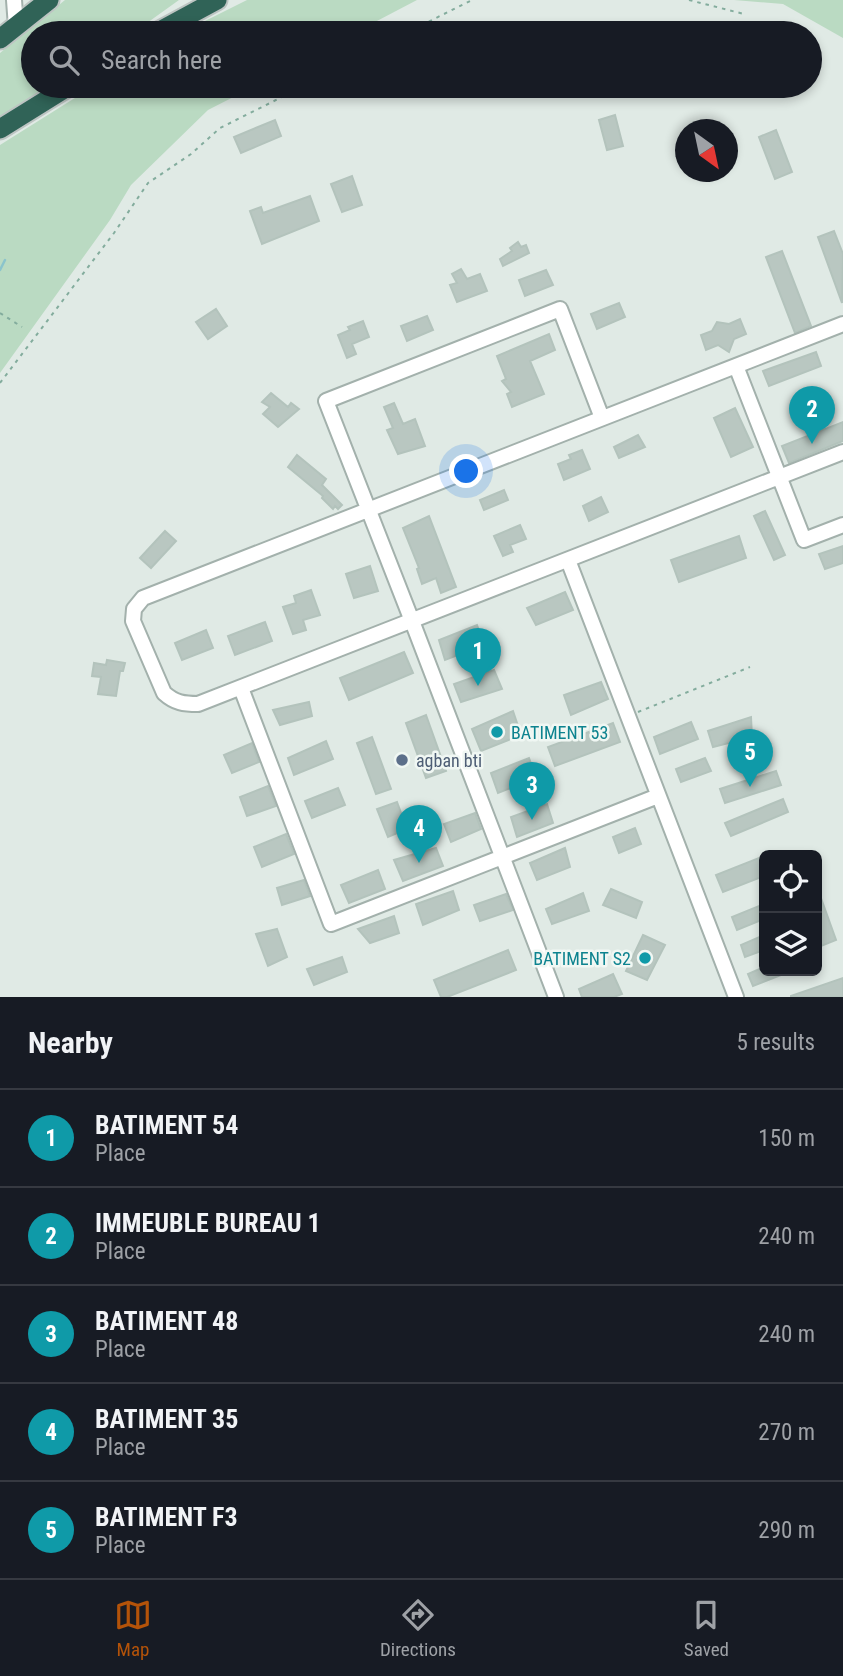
<!DOCTYPE html>
<style>
body{margin:0;font-family:"Roboto Condensed",sans-serif;background:#20242c;color:#f1f3f6}
.controls{position:absolute;right:21px;bottom:21px;display:grid;overflow:hidden;border-radius:10px;box-shadow:0 4px 10px #0003}
.controls button{width:63px;height:63px;display:grid;place-items:center;padding:0;border:0;border-bottom:2px solid #363941;background:#171b24;color:#f1f3f6;font:35px sans-serif}
.compass{position:absolute;left:675px;top:119px;width:63px;height:63px;border-radius:50%;background:#171b24;box-shadow:0 4px 10px #0003;rotate:147deg}
.you{position:absolute;left:467px;top:472px;width:24px;height:24px;margin:-18px;border:5px solid #fff;border-radius:50%;background:#1a73e8;box-shadow:0 0 0 10px #1a73e833}
.badge{display:grid;place-items:center;width:46px;height:46px;border-radius:50%;background:#b45309;color:#fff;font-size:23px;font-weight:700}
.pin{position:absolute;translate:-50% -58px;filter:drop-shadow(0 2px 4px #0008)}
.pin::after{content:'';position:absolute;top:37px;width:24px;height:21px;background:inherit;clip-path:polygon(0 0,100% 0,50% 100%)}
.list{margin:0;padding:0;list-style:none}
h2{display:flex;justify-content:space-between;align-items:center;height:91px;margin:0;padding:0 28px;font-size:30px}
h2 small{font-size:23px;font-weight:400;color:#9ea1a6}
.list li{display:grid;grid-template-columns:46px 1fr auto;gap:21px;align-items:center;box-sizing:border-box;height:98px;padding:0 28px;border-top:2px solid #363941}
.list b{display:block;font-size:26px;white-space:nowrap}
.list p{margin:0;font-size:23px;white-space:nowrap;color:#9ea1a6}
.list em{font-size:23px;font-style:normal;color:#9ea1a6}
.icon{flex:none;width:38px;height:38px;fill:none;stroke:currentColor;stroke-width:2;stroke-linecap:round;stroke-linejoin:round}
.map{position:relative;flex:none;width:843px;height:997px;overflow:hidden}
.search{position:absolute;background:#171b24;box-shadow:0 4px 10px #0003;left:21px;right:21px;top:21px;height:77px;display:flex;align-items:center;gap:18px;box-sizing:border-box;padding:0 24px;border-radius:38px;color:#9ea1a6;font-size:26px}
.sheet{height:581px;background:#171b24}
nav{display:flex;justify-content:space-around;align-items:center;box-sizing:border-box;height:98px;border-top:2px solid #363941;background:#171b24;font-size:19px;color:#9ea1a6}
nav a{display:grid;justify-items:center;gap:4px}
nav .on{color:#b45309}
.map>svg:first-child{display:block}
.green{fill:#badac2}
.lines{fill:none;stroke-linecap:round;stroke-linejoin:round}
.stream{stroke:#8bc4cc;stroke-width:2.5}
.building{fill:#b9c7c1;stroke:#b3c3bc;stroke-width:2}
.minor-casing{stroke:#a3b1ac;stroke-width:18}
.highway-casing{stroke:#bdc4c2;stroke-width:23}
.path{stroke:#83ac9d;stroke-width:2;stroke-dasharray:3.5 5;stroke-linecap:butt}
.minor{stroke:#fff;stroke-width:14}
.highway{stroke:#306357;stroke-width:19}
.culture-dot{fill:#0f9aa8;stroke:#f0f7f3;stroke-width:2.5}
.service-dot{fill:#5c6f8a;stroke:#f0f7f3;stroke-width:2.5}
.labels{text-anchor:middle;dominant-baseline:central;stroke-width:5;stroke-linejoin:round;paint-order:stroke}
.culture-label{font-size:18px;fill:#0d838f;stroke:#f0f7f3;text-anchor:start}
.service-label{font-size:18px;fill:#4e5e75;stroke:#f0f7f3;text-anchor:start}
</style>
<div class="map">
<svg width="843" height="997" viewBox="0 0 843 997">
<rect width="100%" height="100%" fill="#e0eae5"/>
<path class="green" d="M65,0H179L133,33H33V86H52L0,118V53Z
M247,0H417L354,33H181Z
M734,0H843V38L783,4Z
M94,86H255L208,110L131,185L110,220L0,373V145Z"/>
<g class="lines">
<path class="stream" d="M0,270L5,260"/>
</g>
<path class="building" d="M615,115L623,146L607,150L599,120Z
M275,120L281,136L241,153L234,137Z
M776,130L792,172L775,179L759,137Z
M352,176L362,205L342,212L331,184Z
M310,196L319,221L262,244L250,211L261,207L263,213Z
M834,231L843,254L842,303L818,237Z
M518,242L521,247L526,245L529,253L503,266L500,259L512,251L510,248Z
M782,251L811,326L795,333L766,257Z
M461,269L467,279L480,274L487,291L457,302L450,285L457,283L452,274Z
M546,270L553,285L525,296L519,280Z
M619,303L625,317L597,329L591,314Z
M216,309L227,326L208,339L196,322Z
M427,316L433,330L407,341L401,326Z
M740,319L746,334L734,339L729,352L718,345L706,350L701,335L712,331L717,322L729,324Z
M363,321L369,337L352,344L356,354L347,358L338,335L350,330L348,327Z
M549,334L555,350L530,361L544,394L512,407L507,394L511,392L502,381L506,379L497,356Z
M816,352L821,366L769,386L763,371Z
M271,393L288,407L291,403L299,409L278,427L263,414L270,407L262,402Z
M394,403L403,424L415,419L425,446L398,454L387,430L393,428L384,407Z
M735,408L753,447L731,457L714,418Z
M843,422V441L789,463L782,446Z
M638,435L645,447L619,458L614,447Z
M582,450L590,469L564,480L558,464L571,459L569,455Z
M297,455L326,479L322,485L342,505L338,509L335,506L333,509L322,498L323,496L288,467Z
M504,490L508,500L484,510L480,500Z
M601,497L608,512L589,521L583,506Z
M765,511L785,555L774,560L754,516Z
M429,516L456,587L441,593L436,578L422,584L417,569L419,568L403,528Z
M520,525L526,539L510,545L513,552L503,556L494,536Z
M165,531L176,541L151,568L140,558Z
M739,536L746,558L679,582L671,560Z
M843,546V563L825,569L819,554Z
M370,566L378,591L354,598L346,574Z
M311,590L320,615L303,620L306,630L293,634L283,607L296,603L294,596Z
M565,592L573,610L536,625L527,608Z
M265,622L272,641L235,655L228,636Z
M477,625L484,645L445,660L439,640Z
M206,630L213,648L182,660L175,643Z
M404,652L413,673L349,700L340,678Z
M107,660L125,663L123,671H120L116,696L98,694L101,677L92,676L94,663L106,665Z
M494,670L502,689L461,702L454,684Z
M601,682L608,699L571,715L564,695Z
M309,702L312,716L280,725L273,710Z
M513,711L521,735L481,751L472,729Z
M426,715L446,771L426,778L406,723Z
M751,717L752,737L713,747L708,731Z
M691,722L698,739L660,754L654,737Z
M613,723L620,742L555,766L548,747Z
M372,737L391,789L376,794L357,743Z
M326,741L333,759L294,775L288,758Z
M252,743L259,762L232,773L224,755Z
M529,758L536,778L498,793L491,773Z
M705,758L711,771L681,782L676,769Z
M776,771L781,785L725,803L720,789Z
M268,786L276,806L247,816L240,797Z
M338,788L345,805L312,818L305,801Z
M783,799L788,812L731,836L725,823Z
M397,802L407,829L388,837L377,809Z
M547,804L553,823L517,837L511,817Z
M475,813L481,829L451,842L444,824Z
M635,828L641,844L619,853L613,837Z
M286,834L294,854L262,867L254,847Z
M436,848L443,866L403,881L394,860Z
M565,848L570,867L537,880L530,863Z
M764,856V876L723,892L716,875Z
M378,870L385,889L349,903L341,885Z
M304,880L310,896L282,905L277,888Z
M817,887L836,940L821,946L817,934Z
M611,889L642,902L636,918L603,905Z
M453,891L459,910L423,925L416,904Z
M583,893L589,911L552,924L546,909Z
M506,894L513,910L480,921L474,905Z
M764,904V919L737,930L732,917Z
M394,916L399,933L370,943L358,929Z
M277,929L287,957L268,966L256,934Z
M643,935L665,945L647,980L626,971Z
M764,935V950L745,957L741,945Z
M508,950L516,970L447,997H441L434,980Z
M342,957L347,972L314,985L307,969Z
M764,967V971H791L753,986L748,974Z
M613,974L622,994L614,997H582L579,989Z
M843,978V997H791V996Z"/>
<g class="lines">
<g class="minor-casing">
<path id="minor" d="M14,0L16,27
M843,324L143,598L134,609L133,621L164,693C175,703 184,704 198,704L843,452
M736,366L804,540L843,525
M568,560L736,997
M241,688L331,924L658,796
M556,997L412,621L326,401L560,309L602,418"/>
</g>
<g class="highway-casing">
<path id="highway" d="M156,33L217,0
M0,39L49,0
M0,129L69,86"/>
</g>
<path class="path" d="M689,0L744,14
M406,33L472,0
M0,313L22,327
M0,383L114,233L148,183L191,154L220,128L304,86
M638,712L750,667"/>
<use href="#minor" class="minor"/>
<use href="#highway" class="highway"/>
</g>
<g class="culture-dot">
<circle cx="497" cy="732" r="7"/>
<circle cx="645" cy="958" r="7"/>
</g>
<circle class="service-dot" cx="402" cy="760" r="7"/>
<g class="labels">
<g class="culture-label">
<text x="511" y="732">BATIMENT 53</text>
<text x="631" y="958" text-anchor="end">BATIMENT S2</text>
</g>
<g class="service-label">
<text x="416" y="760">agban bti</text>
</g>
</g>
</svg>
<div class="controls">
<button><svg class="icon" aria-label="locate" viewBox="0 0 24 24"><circle cx="12" cy="12" r="6"/><path d="M12 2v4M12 18v4M2 12h4M18 12h4"/></svg></button>
<button><svg class="icon" aria-label="layers" viewBox="0 0 24 24"><path d="M12 4l9 5-9 5-9-5zM3 14l9 5 9-5"/></svg></button>
</div>
<svg class="compass" viewBox="-18 -18 36 36"><path d="M0-13l5 13h-10z" fill="#e53935"/><path d="M0 13l5-13h-10z" fill="#9ea1a6"/></svg>
<div class="you"></div>
<div class="pin badge" style="left:478px;top:686px;background:#0f9aa8">1</div>
<div class="pin badge" style="left:812px;top:444px;background:#0f9aa8">2</div>
<div class="pin badge" style="left:532px;top:820px;background:#0f9aa8">3</div>
<div class="pin badge" style="left:419px;top:863px;background:#0f9aa8">4</div>
<div class="pin badge" style="left:750px;top:787px;background:#0f9aa8">5</div>
<div class="search"><svg class="icon" aria-label="search" viewBox="0 0 24 24"><circle cx="10" cy="10" r="6"/><path d="M15 15l6 6"/></svg>Search here</div>
</div>
<section class="sheet">
<h2>Nearby<small>5 results</small></h2>
<ul class="list">
<li><span class="badge" style="background:#0f9aa8">1</span><div><b>BATIMENT 54</b><p>Place</p></div><em>150 m</em></li>
<li><span class="badge" style="background:#0f9aa8">2</span><div><b>IMMEUBLE BUREAU 1</b><p>Place</p></div><em>240 m</em></li>
<li><span class="badge" style="background:#0f9aa8">3</span><div><b>BATIMENT 48</b><p>Place</p></div><em>240 m</em></li>
<li><span class="badge" style="background:#0f9aa8">4</span><div><b>BATIMENT 35</b><p>Place</p></div><em>270 m</em></li>
<li><span class="badge" style="background:#0f9aa8">5</span><div><b>BATIMENT F3</b><p>Place</p></div><em>290 m</em></li>
</ul>
</section>
<nav>
<a class="on"><svg class="icon" aria-label="map" viewBox="0 0 24 24"><path d="M3 6l6-2 6 2 6-2v14l-6 2-6-2-6 2zM9 4v14M15 6v14"/></svg>Map</a>
<a><svg class="icon" aria-label="directions" viewBox="0 0 24 24"><path d="M12 3l9 9-9 9-9-9zM9 14v-3h6M13 9l2 2-2 2"/></svg>Directions</a>
<a><svg class="icon" aria-label="saved" viewBox="0 0 24 24"><path d="M7 4h10v16l-5-4-5 4z"/></svg>Saved</a>
</nav>
